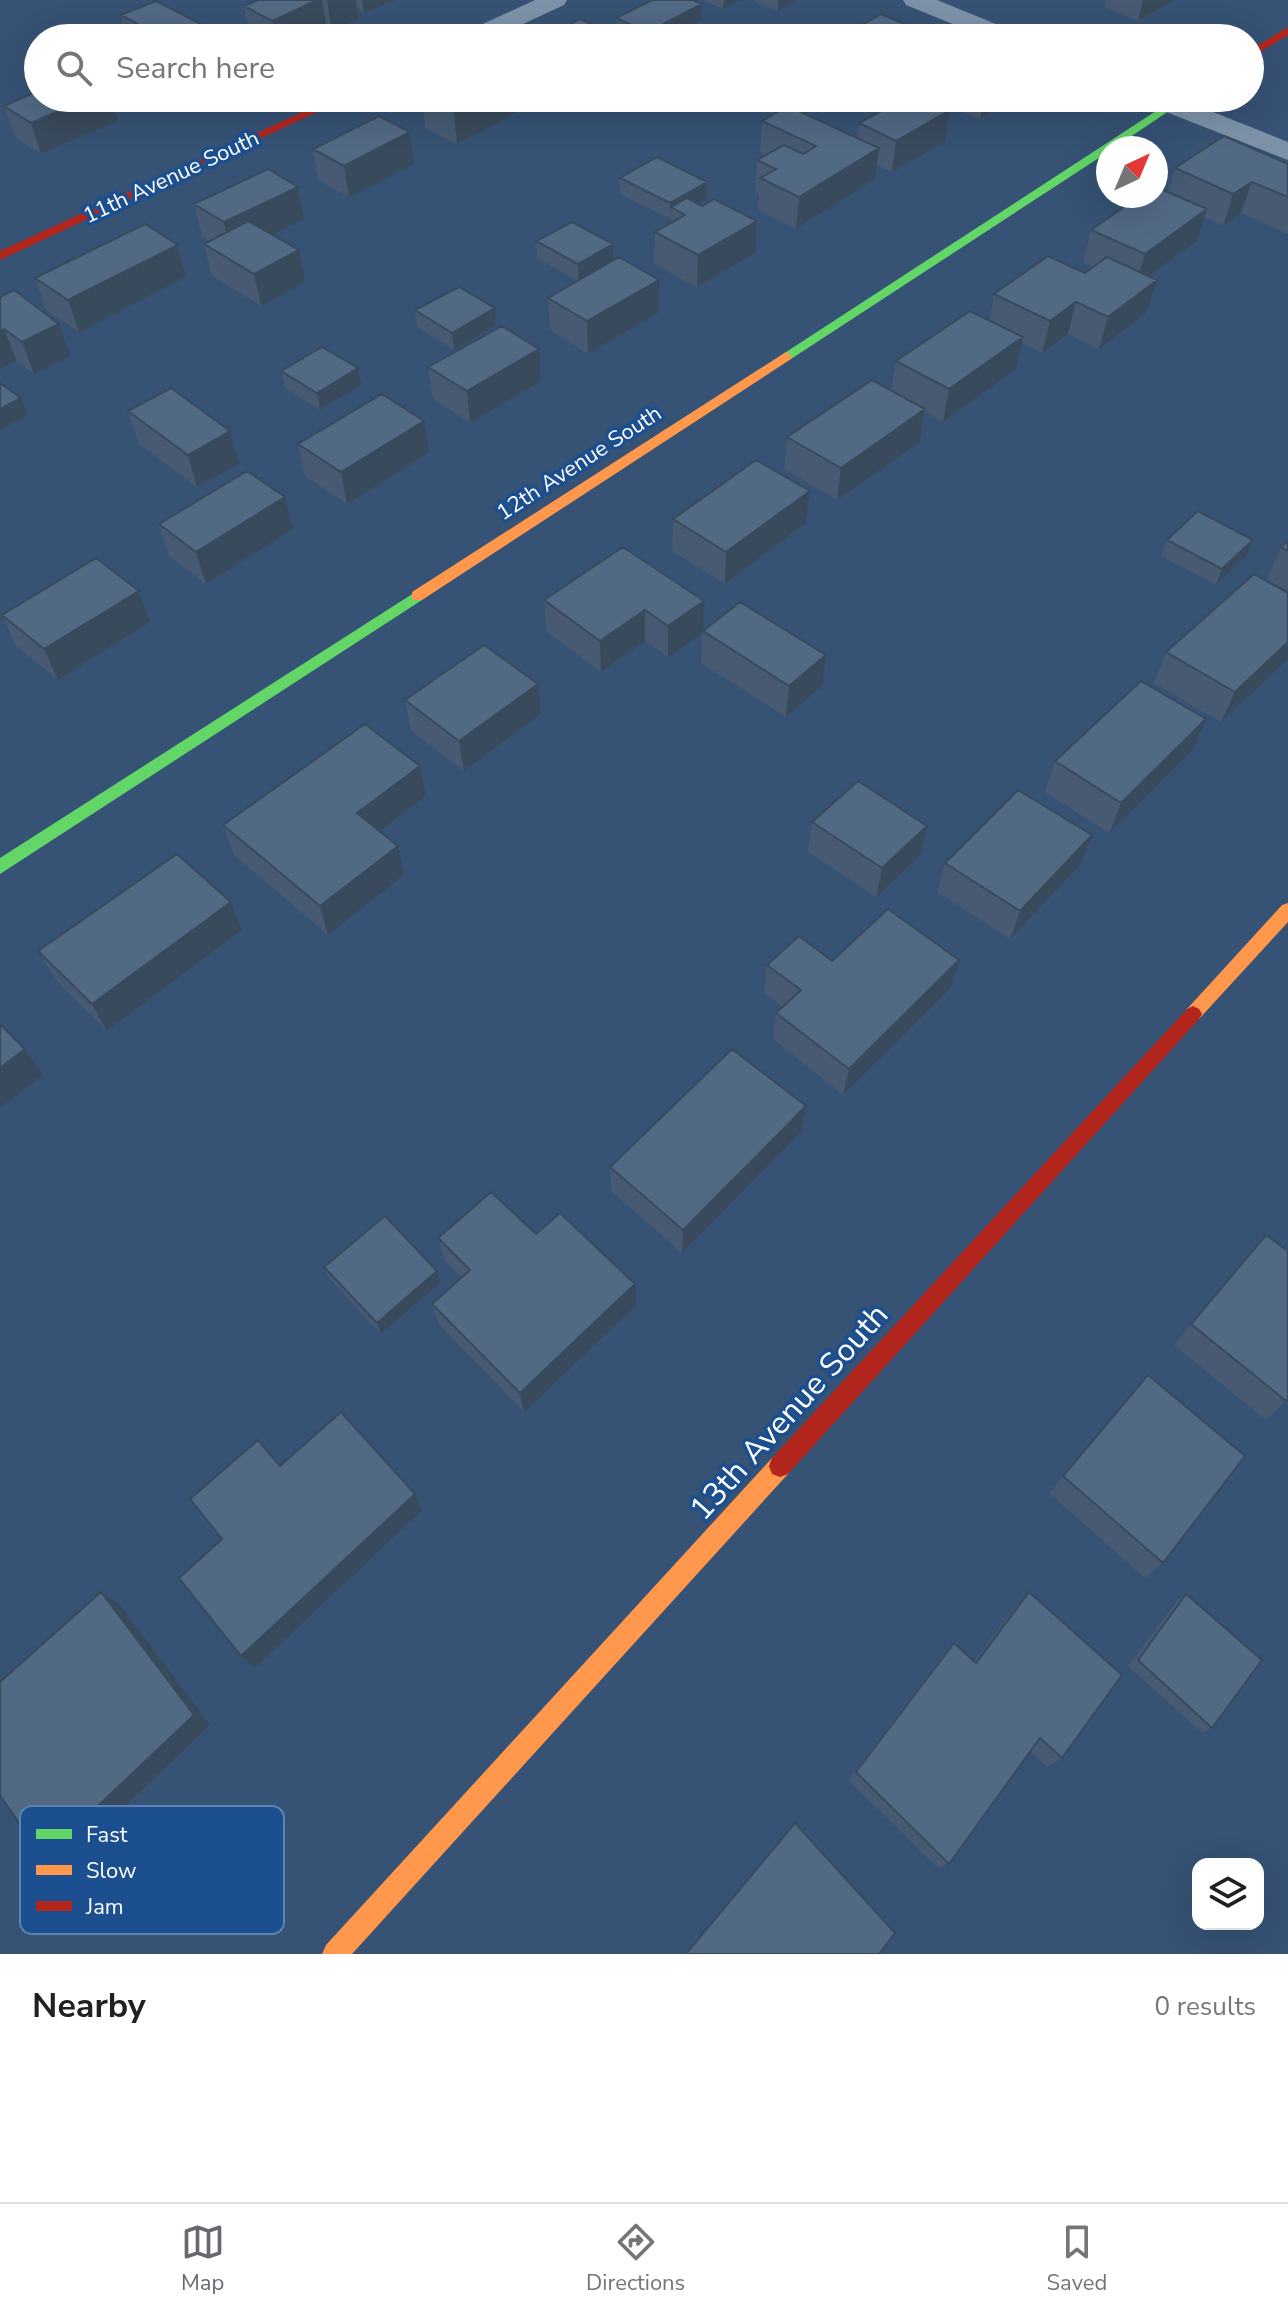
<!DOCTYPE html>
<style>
body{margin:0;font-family:"Nunito Sans",sans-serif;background:#f2f2f2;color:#202124}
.controls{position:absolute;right:24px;bottom:24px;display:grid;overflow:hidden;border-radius:16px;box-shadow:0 8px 32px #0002}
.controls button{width:72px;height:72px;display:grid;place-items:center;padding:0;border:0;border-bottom:2px solid #e0e0e0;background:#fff;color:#202124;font:40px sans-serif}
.compass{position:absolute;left:1096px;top:136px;width:72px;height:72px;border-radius:50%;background:#fff;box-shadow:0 8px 32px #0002;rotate:44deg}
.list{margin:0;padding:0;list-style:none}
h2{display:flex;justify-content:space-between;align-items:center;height:104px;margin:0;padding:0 32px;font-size:34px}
h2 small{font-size:26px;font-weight:400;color:#757577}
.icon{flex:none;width:44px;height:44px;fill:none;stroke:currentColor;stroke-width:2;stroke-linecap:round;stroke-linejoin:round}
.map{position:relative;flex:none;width:1288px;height:1954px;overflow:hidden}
.search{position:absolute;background:#fff;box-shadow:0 8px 32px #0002;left:24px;right:24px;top:24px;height:88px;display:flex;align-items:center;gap:20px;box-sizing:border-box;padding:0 28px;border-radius:44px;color:#757577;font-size:30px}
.sheet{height:248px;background:#fff}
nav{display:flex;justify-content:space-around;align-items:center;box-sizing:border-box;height:112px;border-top:2px solid #e0e0e0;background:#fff;font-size:22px;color:#757577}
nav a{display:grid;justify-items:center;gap:4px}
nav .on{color:#656970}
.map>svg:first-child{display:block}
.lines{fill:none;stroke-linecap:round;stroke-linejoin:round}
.street{fill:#7d92a8;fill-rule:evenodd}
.fast{fill:#63d668;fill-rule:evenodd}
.slow{fill:#ff974d;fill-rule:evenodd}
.jam{fill:#b3261e;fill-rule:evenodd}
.wall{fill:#475a72}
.shaded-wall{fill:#394a5c}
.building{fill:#526984;stroke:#394a5c;stroke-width:2}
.labels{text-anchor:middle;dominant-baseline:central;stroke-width:7;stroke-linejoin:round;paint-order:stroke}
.far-street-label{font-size:22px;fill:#fff;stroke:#1b4f8f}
.near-street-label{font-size:32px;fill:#fff;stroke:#1b4f8f}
.key{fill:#1b4f8f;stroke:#5f84b1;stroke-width:2}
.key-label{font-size:22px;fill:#fff}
</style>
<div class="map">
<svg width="1288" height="1954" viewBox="0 0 1288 1954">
<rect width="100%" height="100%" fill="#365274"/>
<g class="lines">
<path class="street" d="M535,0H567L564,5L493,38H459L463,33Z
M903,0H937L1018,33L1022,38H987L906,5Z
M1142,98H1178L1288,142V160L1146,104Z"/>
<path class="fast" d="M1176,98H1188L1114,148H1108V152L791,359L780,356Z
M417,591L424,596L422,600L0,874V858Z"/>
<path class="slow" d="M786,352L792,356L791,359L422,600H412V592Z
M1288,903V922L1199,1019L1193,1022L1187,1019L1184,1014L1187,1009L1282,905Z
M780,1455L788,1458L791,1466L788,1474L352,1954H322L326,1945L772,1458Z"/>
<path class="jam" d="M1288,27V35L1250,58V50Z
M333,98H347L0,260V251Z
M1193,1006L1199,1009L1202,1014L1199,1019L788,1474L780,1477L772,1474L769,1466L772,1458L1187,1009Z"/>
</g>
<path class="wall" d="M258,0H396L364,13L358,9L359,19L332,31L327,29L307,38H252L250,37L244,6Z
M701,0H741L723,9Z
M755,0H798L778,11L755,2Z
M1106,0H1175L1138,21L1104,7Z
M702,4L701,20L667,38H626L617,34L616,18Z
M121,15L201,24L203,35L209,38H137L125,31Z
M850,32L922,38H849Z
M38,74V98H111L118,121L41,154L15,137L4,106L32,94L27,79Z
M422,98H517L518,112L457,144L425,128Z
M850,98H922L950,110L945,142L892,172L877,165L875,179L796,229L758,210L759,194L755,192L757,160L766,155L760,152L762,121L857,138L859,123L878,113L850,101Z
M938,98H1016L980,119L937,101Z
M410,132L414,164L349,197L318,180L313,149Z
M1288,164V234L1241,213L1223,226L1204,217L1197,241L1149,276L1157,280L1147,312L1099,349L1068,334L1042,353L1022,343L1016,369L943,422L925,412L920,442L837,500L784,469L787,437L891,391L896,361L989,320L994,294L1085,273L1094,267L1083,262L1091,230L1168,192L1175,168Z
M620,178L707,198L697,204L755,253L697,287L654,264L655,232L671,223V219L620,194Z
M298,187L304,219L272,234L305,282L261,306L212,276L204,244L210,241L202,236L194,204Z
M536,241L613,244V261L659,312L588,354L550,330L548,298L578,281L537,258Z
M178,245L186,277L79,332L46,310L35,278Z
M0,297L70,356L34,374L17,361L0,369Z
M495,308L496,325L454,350L417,327L415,310Z
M539,349L541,381L470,423L433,399L428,367Z
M281,371L361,385L320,410L285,388Z
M128,411L239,464L197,487L139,444Z
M298,444L429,453L347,504L305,476Z
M810,491L806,523L725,584L672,551L673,519Z
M159,524L293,529L206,584L169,556Z
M1167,540H1253L1246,556L1216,585L1161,556Z
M1288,541V591L1267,579L1281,547Z
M139,591L150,622L58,680L16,646L2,615Z
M1288,593V659L1221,722L1154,683L1166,652Z
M544,600L704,601L703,631L822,686L786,717L701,663L702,633L668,657L645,641L601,672L546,631Z
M405,700L541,714L464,771L411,731Z
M1206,719L1193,750L1109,833L1045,792L1055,761Z
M420,766L426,796L380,831L404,875L328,935L234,855L223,825Z
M812,822L927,826L920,856L876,897L808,852Z
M1092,835L1081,864L1010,939L937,892L945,863Z
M231,902L242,930L107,1031L55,979L38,951Z
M832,961L951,988L843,1095L773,1039L776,1013L783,1007L764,992L767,965Z
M801,1132L682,1253L611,1191L610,1167Z
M536,1234L636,1306L524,1412L439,1325L432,1304L462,1278L445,1261L438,1238Z
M1266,1235L1286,1401L1266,1420L1174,1345Z
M324,1267L437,1271L440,1283L381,1334L329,1278Z
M1148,1375L1163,1563L1145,1578L1049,1493Z
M1029,1592L1062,1758L1047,1767L1030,1751L949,1864L938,1868L848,1780L943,1655L954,1643L974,1661L1016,1606Z
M1186,1594L1212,1728L1202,1733L1128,1666L1177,1601Z"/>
<path class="shaded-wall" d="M318,0H322L327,29L307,38H275L272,21Z
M328,0H356L359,19L332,31L327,1Z
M362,0H396L364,13Z
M724,0H741L723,9Z
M778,0H798L778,11Z
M1143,0H1175L1138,21Z
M702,4L701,20L667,38H648V32Z
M201,24L204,38H167Z
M923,32L922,38H912Z
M55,98H111L118,121L41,154L31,123Z
M154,98H166L155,102Z
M482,98H517L518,112L457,144L454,112Z
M892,98H906L886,116L888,100Z
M983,98H1016L980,119Z
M950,110L945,142L892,172L896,141Z
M410,132L414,164L349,197L344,166Z
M879,148L875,179L796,229L799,197Z
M707,182V198L682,213L671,207L670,220V203Z
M1252,182L1241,213L1223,226L1233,194Z
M298,187L304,219L231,254L224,222Z
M1207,209L1197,241L1135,286L1145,254Z
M757,221L755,253L697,287L698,255Z
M613,244V261L578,281V264Z
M178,245L186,277L79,332L68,300Z
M299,250L305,282L261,306L254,274Z
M659,280V312L588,354L587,321Z
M1157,280L1147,312L1099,349L1108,317Z
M1076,302L1068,334L1042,353L1050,321Z
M495,308L496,325L454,350L452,333Z
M59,324L70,356L34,374L22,342Z
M4,329L17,361L0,369V331Z
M1023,337L1016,369L943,422L949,389Z
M539,349L541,381L470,423L467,391Z
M358,368L361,385L320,410L317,393Z
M21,398L28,415L0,430V409Z
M925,409L920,442L837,500L841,468Z
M424,421L429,453L347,504L341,472Z
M230,431L239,464L197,487L188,455Z
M810,491L806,523L725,584L726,552Z
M285,497L293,529L206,584L196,552Z
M1253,540L1246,556L1216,585L1222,569Z
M139,591L150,622L58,680L44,649Z
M704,601L703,633L668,657V626Z
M645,610V641L601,672L600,641Z
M1288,642V659L1221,722L1235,692Z
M826,655L822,686L786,717L789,686Z
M538,684L541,714L464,771L459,741Z
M1206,719L1193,750L1109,833L1121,803Z
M420,766L426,796L364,843L357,813Z
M927,826L920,856L876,897L882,868Z
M1092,835L1081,864L1010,939L1020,911Z
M398,846L404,875L328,935L320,906Z
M231,902L242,930L107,1031L92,1004Z
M959,960L951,988L843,1095L849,1069Z
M25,1049L43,1075L0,1108V1068Z
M806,1106L801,1132L682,1253L683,1230Z
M437,1271L440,1283L381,1334L377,1323Z
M635,1284L636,1306L524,1412L520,1393Z
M415,1494L422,1510L255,1668L241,1656Z
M101,1592L120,1605L210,1725L65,1863L43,1858Z"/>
<path class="building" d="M258,0H318L272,21L244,6Z
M652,0H693L702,4L648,32L616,18Z
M156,1L201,24L163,38L121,15Z
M881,14L923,32L912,38H865L850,32Z
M580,19L611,33L602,38H541Z
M191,28L209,38H166Z
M963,32L978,38H952Z
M38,74V85L27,79Z
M38,91V98H89L31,123L4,106Z
M425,98H482L454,112Z
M905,98H922L950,110L896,141L859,123Z
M788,106L879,148L799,197L760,178L776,169L757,160L784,145L803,154L816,146L762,121Z
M379,116L410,132L344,166L313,149Z
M1224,136L1288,164V197L1252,182L1233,194L1175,168Z
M657,157L707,182L670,203L620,178Z
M268,169L298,187L224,222L194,204Z
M1156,187L1207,209L1145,254L1091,230L1140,196H1156Z
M687,198L702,206L714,199L757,221L698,255L655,232L685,215L671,207Z
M248,221L299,250L254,274L204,244Z
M572,222L613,244L578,264L536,241Z
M145,224L178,245L68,300L35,278Z
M1048,256L1085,273L1107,257L1157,280L1108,317L1076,302L1050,321L994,294Z
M619,257L659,280L587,321L548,298Z
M459,287L495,308L452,333L415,310Z
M14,290L59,324L22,342L4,329L0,331V297Z
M970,311L1023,337L949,389L896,361Z
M502,326L539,349L467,391L428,367Z
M322,347L358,368L317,393L281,371Z
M872,380L925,409L841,468L787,437Z
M0,383L21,398L0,409Z
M171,388L230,431L188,455L128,411Z
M382,394L424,421L341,472L298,444Z
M756,460L810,491L726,552L673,519Z
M247,471L285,497L196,552L159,524Z
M1198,511L1253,540L1222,569L1167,540Z
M1288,541V551L1281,547Z
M623,547L704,601L668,626L645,610L600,641L544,600Z
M96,558L139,591L44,649L2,615Z
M1254,574L1288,593V642L1235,692L1166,652Z
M740,602L826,655L789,686L703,631Z
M484,645L538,684L459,741L405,700Z
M1141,681L1206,719L1121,803L1055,761Z
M365,724L420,766L357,813L398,846L320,906L223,825Z
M858,781L927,826L882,868L812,822Z
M1018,790L1092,835L1020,911L945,863Z
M177,854L231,902L92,1004L38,951Z
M888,909L959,960L849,1069L776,1013L801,990L767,965L799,936L832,961Z
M0,1024L25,1049L0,1068Z
M732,1049L806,1106L683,1230L610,1167Z
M491,1192L536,1234L560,1213L635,1284L520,1393L432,1304L470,1270L438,1238Z
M385,1216L437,1271L377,1323L324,1267Z
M1266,1235L1288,1251V1399L1286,1401L1191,1324Z
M1148,1375L1245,1456L1163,1563L1063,1476Z
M341,1412L415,1494L241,1656L179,1578L222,1539L190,1499L258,1440L280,1466Z
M101,1592L194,1715L43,1858L0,1795V1682Z
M1029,1592L1122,1675L1062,1758L1040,1738L949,1864L856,1772L954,1643L976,1663Z
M1186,1594L1262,1660L1212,1728L1138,1660Z
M795,1823L895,1933L879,1954H686Z"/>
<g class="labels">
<g class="far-street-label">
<text transform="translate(171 177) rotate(-25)">11th Avenue South</text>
<text transform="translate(579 463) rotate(-33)">12th Avenue South</text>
</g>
<g class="near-street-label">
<text transform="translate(789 1412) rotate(-48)">13th Avenue South</text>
</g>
</g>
<rect x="20" y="1806" width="264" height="128" rx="12" class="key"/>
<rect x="36" y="1829" width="36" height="10" fill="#63d668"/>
<rect x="36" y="1865" width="36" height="10" fill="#ff974d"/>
<rect x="36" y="1901" width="36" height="10" fill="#b3261e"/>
<g class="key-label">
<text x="86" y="1842">Fast</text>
<text x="86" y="1878">Slow</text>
<text x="86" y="1914">Jam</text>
</g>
</svg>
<div class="controls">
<button><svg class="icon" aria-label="layers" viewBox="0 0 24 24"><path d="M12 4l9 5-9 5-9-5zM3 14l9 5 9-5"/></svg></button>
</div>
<svg class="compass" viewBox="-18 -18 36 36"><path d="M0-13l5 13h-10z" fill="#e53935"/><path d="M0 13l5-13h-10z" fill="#757577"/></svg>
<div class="search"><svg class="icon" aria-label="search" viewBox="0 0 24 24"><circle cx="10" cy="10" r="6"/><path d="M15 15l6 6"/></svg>Search here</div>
</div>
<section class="sheet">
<h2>Nearby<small>0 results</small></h2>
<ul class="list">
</ul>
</section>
<nav>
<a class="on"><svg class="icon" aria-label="map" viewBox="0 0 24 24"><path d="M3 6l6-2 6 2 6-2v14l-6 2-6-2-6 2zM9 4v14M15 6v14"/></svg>Map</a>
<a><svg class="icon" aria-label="directions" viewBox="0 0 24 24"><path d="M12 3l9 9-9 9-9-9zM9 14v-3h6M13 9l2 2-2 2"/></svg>Directions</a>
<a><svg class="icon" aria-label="saved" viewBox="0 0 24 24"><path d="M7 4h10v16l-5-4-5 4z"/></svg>Saved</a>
</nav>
